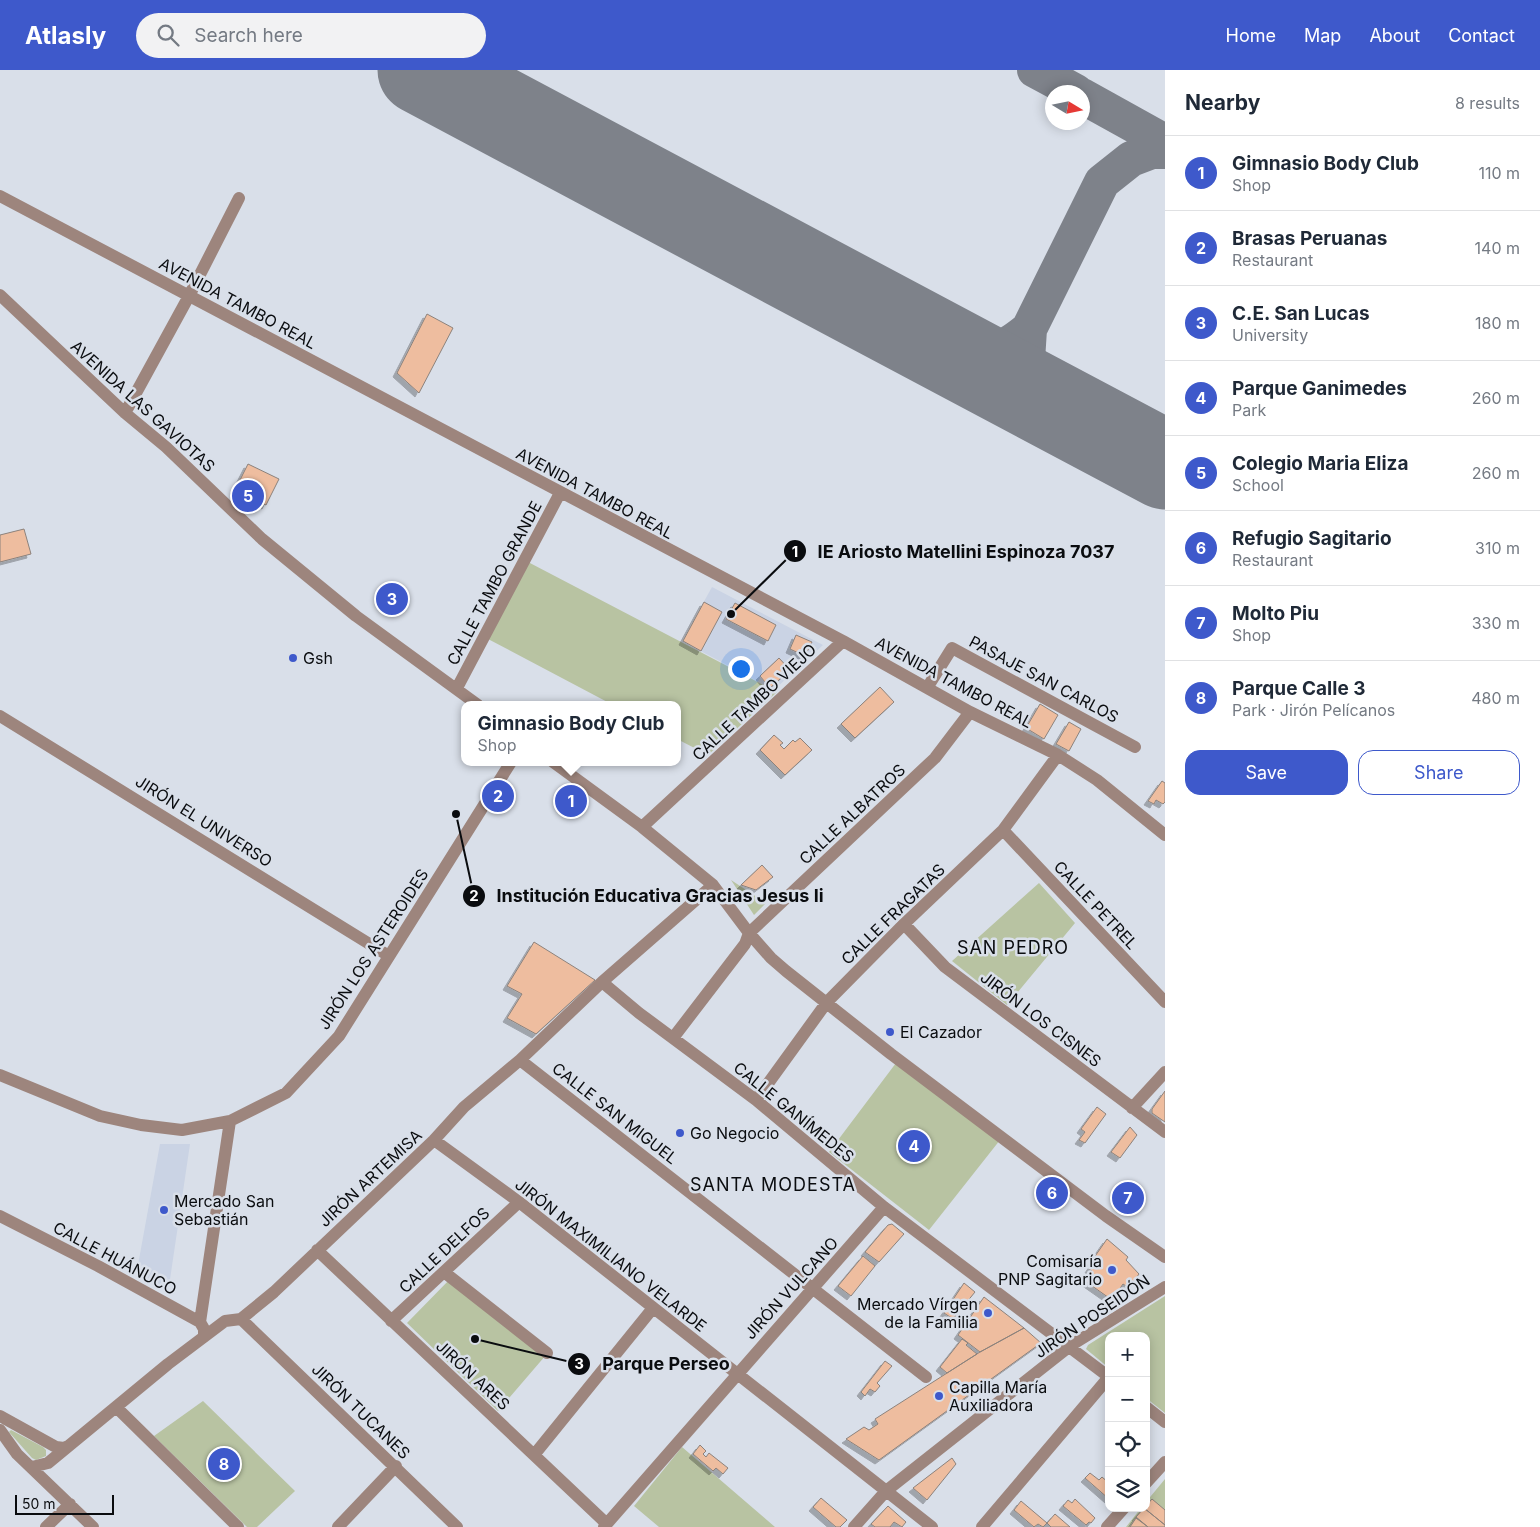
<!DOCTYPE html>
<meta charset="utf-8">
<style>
body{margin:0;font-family:Inter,sans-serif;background:#f2f2f3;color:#1f2937}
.controls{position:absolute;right:15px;bottom:15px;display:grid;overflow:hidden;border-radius:10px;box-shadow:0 2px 12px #0003}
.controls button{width:45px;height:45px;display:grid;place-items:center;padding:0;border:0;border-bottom:1px solid #e0e1e3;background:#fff;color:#1f2937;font:25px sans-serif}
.compass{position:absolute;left:1045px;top:15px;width:45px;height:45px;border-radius:50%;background:#fff;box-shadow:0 2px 12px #0003;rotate:100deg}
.scale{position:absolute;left:15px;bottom:12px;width:99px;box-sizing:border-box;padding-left:5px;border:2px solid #0a0c0f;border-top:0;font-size:14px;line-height:18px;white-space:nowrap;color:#0a0c0f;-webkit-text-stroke:4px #d9dfe9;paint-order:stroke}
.you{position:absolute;left:740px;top:598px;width:18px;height:18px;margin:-12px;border:4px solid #fff;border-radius:50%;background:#1a73e8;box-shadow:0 0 0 8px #1a73e833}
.badge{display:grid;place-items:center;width:32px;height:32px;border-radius:50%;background:#3e59cb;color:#fff;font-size:16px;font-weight:700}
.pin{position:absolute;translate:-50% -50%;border:2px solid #fff;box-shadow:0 1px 5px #0006}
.popup{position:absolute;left:461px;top:631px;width:220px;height:65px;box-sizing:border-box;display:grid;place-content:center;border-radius:10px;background:#fff;filter:drop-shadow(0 1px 4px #0005);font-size:16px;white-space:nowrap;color:#747a83}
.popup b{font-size:19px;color:#1f2937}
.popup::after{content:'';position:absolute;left:50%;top:100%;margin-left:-10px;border:10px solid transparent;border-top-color:#fff}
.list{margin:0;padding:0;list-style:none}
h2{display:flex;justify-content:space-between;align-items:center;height:65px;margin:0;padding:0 20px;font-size:21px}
h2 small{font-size:16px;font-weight:400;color:#747a83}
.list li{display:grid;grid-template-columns:32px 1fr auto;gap:15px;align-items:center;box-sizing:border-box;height:75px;padding:0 20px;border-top:1px solid #e0e1e3}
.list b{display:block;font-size:19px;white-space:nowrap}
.list p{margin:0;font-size:16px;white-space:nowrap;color:#747a83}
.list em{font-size:16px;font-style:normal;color:#747a83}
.actions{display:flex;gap:10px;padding:15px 20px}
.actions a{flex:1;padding:11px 0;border:1px solid #3e59cb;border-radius:15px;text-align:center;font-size:18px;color:#3e59cb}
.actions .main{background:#3e59cb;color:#fff}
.icon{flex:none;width:28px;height:28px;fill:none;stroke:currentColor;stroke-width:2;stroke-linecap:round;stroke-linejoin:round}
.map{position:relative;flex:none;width:1165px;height:1457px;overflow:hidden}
header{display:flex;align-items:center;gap:30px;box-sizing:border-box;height:70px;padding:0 25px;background:#3e59cb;color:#fff}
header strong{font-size:24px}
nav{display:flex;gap:28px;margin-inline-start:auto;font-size:18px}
.search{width:350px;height:45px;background:#f2f2f3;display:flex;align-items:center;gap:12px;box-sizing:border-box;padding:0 18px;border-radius:28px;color:#747a83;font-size:19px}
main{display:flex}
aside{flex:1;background:#fff}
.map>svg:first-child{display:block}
.built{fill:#cad3e4}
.green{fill:#b8c3a2}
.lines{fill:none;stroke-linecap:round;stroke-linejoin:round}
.taxiway{stroke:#7e828a;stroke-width:36}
.runway{stroke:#7e828a;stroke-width:89}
.building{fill:#eebd9f;stroke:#8c827c;filter:url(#shadow)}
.minor{stroke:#9d857d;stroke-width:12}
.poi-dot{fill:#3e59cb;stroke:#d9dfe9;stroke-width:2}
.labels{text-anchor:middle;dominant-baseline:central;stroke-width:5;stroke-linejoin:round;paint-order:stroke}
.street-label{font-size:16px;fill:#0a0c0f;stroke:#d9dfe9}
.poi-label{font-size:16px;fill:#0a0c0f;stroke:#d9dfe9;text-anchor:start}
.neighbourhood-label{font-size:18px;letter-spacing:1px;fill:#0a0c0f;stroke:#d9dfe9}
.leader{fill:none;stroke:#0a0c0f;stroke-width:2}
.callout-dot{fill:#0a0c0f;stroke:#d9dfe9;stroke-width:2}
.mark-label{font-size:15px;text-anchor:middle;font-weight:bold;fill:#fff}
.callout-label{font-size:18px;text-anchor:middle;font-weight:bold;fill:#0a0c0f;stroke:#d9dfe9;stroke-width:5;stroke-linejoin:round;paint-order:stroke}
</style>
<header>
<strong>Atlasly</strong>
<div class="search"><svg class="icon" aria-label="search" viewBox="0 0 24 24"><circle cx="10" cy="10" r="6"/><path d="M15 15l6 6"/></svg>Search here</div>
<nav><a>Home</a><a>Map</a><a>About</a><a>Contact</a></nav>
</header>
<main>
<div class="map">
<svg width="1165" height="1457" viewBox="0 0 1165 1457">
<defs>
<filter id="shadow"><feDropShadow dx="-4" dy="4" stdDeviation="0" flood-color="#0004"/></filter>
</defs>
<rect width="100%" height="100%" fill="#d9dfe9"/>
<path class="built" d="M712,517L823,575L774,620L682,571Z
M160,1074H190L168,1223L136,1206Z"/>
<path class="green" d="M528,492L777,622L708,685L677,669V635H613L488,569Z
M731,810L766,833L754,845Z
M1039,813L1075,853L1007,935L952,891Z
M896,993L1000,1070L929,1160L829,1082Z
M452,1207L546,1285L498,1341L407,1253Z
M1165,1226V1343L1146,1328V1266H1109V1298L1086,1279L1088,1275Z
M203,1331L295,1421L257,1457H247L154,1366Z
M11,1360L43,1377L46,1380V1386L36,1390L32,1388L9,1362Z
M682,1377L775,1457H659L634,1436Z
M1165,1409V1457H1126L1141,1438H1146V1432Z"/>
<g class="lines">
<path class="taxiway" d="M1035,0L1076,22
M1082,26L1165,72
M950,280C988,285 999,284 1029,259
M1040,328L1033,316L1027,290L1029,259L1102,112L1131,89L1152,81H1165"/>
<path class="runway" d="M422,0L1165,395"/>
</g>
<path class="building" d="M427,244L453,258L419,323L397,303Z
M248,394L279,409L266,435L235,420Z
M24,459L31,484L0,492V465Z
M704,532L722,542L701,581L683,571Z
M735,533L776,555L768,571L726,549Z
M796,565L812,572L805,586L790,579Z
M779,588L790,600L770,618L760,606Z
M880,617L894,632L855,668L841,654Z
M1040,634L1058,645L1044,669L1026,658Z
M1069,652L1081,659L1069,681L1056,674Z
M774,665L783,673L780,675L784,679L793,670L795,672L800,668L812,680L785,705L760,680Z
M1162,711L1165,713V732L1163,734L1156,730L1154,734L1148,731Z
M762,795L773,807L756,820L741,815Z
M534,872L595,910L536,964L507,948L522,924L507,916Z
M1165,1021V1052L1152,1043V1039Z
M1097,1037L1106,1044L1085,1073L1079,1070L1085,1062L1081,1059Z
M1130,1057L1137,1065L1120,1088L1111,1082Z
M892,1154L904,1164L879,1192L865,1182L888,1155Z
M1107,1169L1128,1187L1126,1190L1139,1204L1129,1218L1123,1214L1112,1230L1085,1211L1092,1201L1089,1199L1093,1193L1091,1192Z
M863,1186L875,1196L851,1226L838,1216Z
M964,1213L975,1222L953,1249L944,1243Z
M984,1227L1024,1258L980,1282L958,1265Z
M1024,1258L1041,1273L879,1390L846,1369L864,1357L869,1360L878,1354L875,1349L980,1282Z
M962,1269L968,1273L966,1275L977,1284L947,1303L940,1297Z
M885,1291L892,1296L877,1313L880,1316L875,1322L870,1319L865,1326L861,1322Z
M700,1375L706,1381L703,1384L706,1387L709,1383L728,1398L723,1404L716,1398L713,1401L693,1384Z
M952,1388L956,1394L927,1430L913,1418Z
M1090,1403L1099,1410L1102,1407L1109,1413V1429L1085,1408Z
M821,1428L847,1450L840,1457H836L813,1437Z
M1075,1429L1095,1448L1091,1453L1089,1452L1086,1455L1063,1436L1068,1430L1072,1433Z
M1152,1429L1165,1440V1455L1144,1438Z
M1021,1431L1047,1453L1043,1457L1038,1454L1034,1457L1014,1440Z
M888,1436L906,1452L902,1457L894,1452L890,1457H875L871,1454Z
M1144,1438L1165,1455V1457H1148L1136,1447Z
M1055,1444L1070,1457H1051L1047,1453Z
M1136,1448L1148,1457H1130Z"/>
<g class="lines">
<path class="minor" d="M0,126L843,571L970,642L1058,685L1097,710L1165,765
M0,225L125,343L166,377L262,469L356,546L478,635
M125,343L189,226L239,128
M457,618L560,423
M927,618L952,578L1135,677
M0,646L389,886
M553,692L642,757L713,815L749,863L771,888L786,901L891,984L1106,1146L1165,1187
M642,757L843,571
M1003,760L1165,932
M904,854L945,897L1165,1062
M602,912L639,943L756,1030L884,1137L1109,1307L982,1457
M673,968L745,874L749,863L935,688L970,642
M520,990L926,1307
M0,1005L100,1046L141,1055L182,1060L230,1051L286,1023L339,966L511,692
M756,1030L827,932L904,854L1003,760L1058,685
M1132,1038L1165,1002
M434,1070L519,1132L932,1457
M0,1146L98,1196L200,1252L204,1259V1267
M317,1180L607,1454
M444,1202L547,1283
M241,1249L457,1457
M391,1251L519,1132
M200,1252L230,1051
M116,1337L238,1457
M1146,1337L1165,1352
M0,1346L56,1377L64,1378L70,1375
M0,1360L17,1384L93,1457
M534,1385L653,1238
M32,1397L48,1393L168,1294L225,1251L241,1249L274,1222L434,1070L464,1037L520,990L602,912L713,815
M1146,1413L1165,1392
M46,1457L70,1434
M338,1457L396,1396
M604,1457L884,1137
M854,1457L886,1421L1070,1276L1165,1217
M1107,1457L1124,1438"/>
</g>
<g class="poi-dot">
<circle cx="293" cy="588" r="5"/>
<circle cx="890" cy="962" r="5"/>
<circle cx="680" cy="1063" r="5"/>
<circle cx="164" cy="1140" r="5"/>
<circle cx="1112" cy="1200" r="5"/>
<circle cx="988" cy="1243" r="5"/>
<circle cx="939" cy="1326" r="5"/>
</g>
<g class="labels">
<g class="street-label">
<text transform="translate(238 233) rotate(28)">AVENIDA TAMBO REAL</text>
<text transform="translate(143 336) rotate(42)">AVENIDA LAS GAVIOTAS</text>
<text transform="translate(595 423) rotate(28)">AVENIDA TAMBO REAL</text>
<text transform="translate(494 513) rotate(-62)">CALLE TAMBO GRANDE</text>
<text transform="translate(1044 609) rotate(28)">PASAJE SAN CARLOS</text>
<text transform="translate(954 612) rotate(28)">AVENIDA TAMBO REAL</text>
<text transform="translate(754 632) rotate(-43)">CALLE TAMBO VIEJO</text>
<text transform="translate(852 744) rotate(-43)">CALLE ALBATROS</text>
<text transform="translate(204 751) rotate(32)">JIRÓN EL UNIVERSO</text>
<text transform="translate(1096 835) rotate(47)">CALLE PETREL</text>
<text transform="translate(893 844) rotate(-44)">CALLE FRAGATAS</text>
<text transform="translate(373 879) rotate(-57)">JIRÓN LOS ASTEROIDES</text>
<text transform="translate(1041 949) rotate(37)">JIRÓN LOS CISNES</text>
<text transform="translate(794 1042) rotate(39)">CALLE GANÍMEDES</text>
<text transform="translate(615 1043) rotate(38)">CALLE SAN MIGUEL</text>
<text transform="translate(370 1108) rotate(-43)">JIRÓN ARTEMISA</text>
<text transform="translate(444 1180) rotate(-43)">CALLE DELFOS</text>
<text transform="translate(611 1185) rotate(38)">JIRÓN MAXIMILIANO VELARDE</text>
<text transform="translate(115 1188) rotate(28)">CALLE HUÁNUCO</text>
<text transform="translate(791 1218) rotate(-48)">JIRÓN VULCANO</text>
<text transform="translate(1092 1246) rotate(-34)">JIRÓN POSEIDÓN</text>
<text transform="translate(473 1305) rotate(43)">JIRÓN ARES</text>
<text transform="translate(361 1341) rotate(44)">JIRÓN TUCANES</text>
</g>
<g class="poi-label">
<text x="303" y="588">Gsh</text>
<text x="900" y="962">El Cazador</text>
<text x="690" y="1063">Go Negocio</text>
<text x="174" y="1131">Mercado San<tspan x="174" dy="18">Sebastián</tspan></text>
<text x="1102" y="1191" text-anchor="end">Comisaría<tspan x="1102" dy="18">PNP Sagitario</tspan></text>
<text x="978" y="1234" text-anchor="end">Mercado Vírgen<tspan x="978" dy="18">de la Familia</tspan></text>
<text x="949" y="1317">Capilla María<tspan x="949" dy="18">Auxiliadora</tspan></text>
</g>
<g class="neighbourhood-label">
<text x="1013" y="877">SAN PEDRO</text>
<text x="773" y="1114">SANTA MODESTA</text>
</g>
</g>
<path class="leader" d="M731 544L795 481M456 744L474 826M475 1269L579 1294"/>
<g class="callout-dot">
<circle cx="731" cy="544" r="5"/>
<circle cx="456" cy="744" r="5"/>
<circle cx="475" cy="1269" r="5"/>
<circle cx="795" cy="481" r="12"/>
<circle cx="474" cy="826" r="12"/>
<circle cx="579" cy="1294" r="12"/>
</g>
<g class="mark-label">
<text x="795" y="487">1</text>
<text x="474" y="831">2</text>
<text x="579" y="1299">3</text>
</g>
<g class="callout-label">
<text x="966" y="488">IE Ariosto Matellini Espinoza 7037</text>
<text x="660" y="832">Institución Educativa Gracias Jesus Ii</text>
<text x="666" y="1300">Parque Perseo</text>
</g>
</svg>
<div class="controls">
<button>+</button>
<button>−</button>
<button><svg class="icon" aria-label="locate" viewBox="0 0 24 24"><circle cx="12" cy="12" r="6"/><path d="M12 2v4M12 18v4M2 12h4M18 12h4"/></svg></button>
<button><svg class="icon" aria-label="layers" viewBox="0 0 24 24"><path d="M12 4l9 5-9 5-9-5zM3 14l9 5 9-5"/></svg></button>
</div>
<svg class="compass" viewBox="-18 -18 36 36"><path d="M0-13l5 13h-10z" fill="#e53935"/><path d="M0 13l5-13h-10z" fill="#747a83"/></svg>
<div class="scale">50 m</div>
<div class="you"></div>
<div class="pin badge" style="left:571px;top:731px">1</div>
<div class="popup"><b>Gimnasio Body Club</b>Shop</div>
<div class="pin badge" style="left:498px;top:726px">2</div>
<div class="pin badge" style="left:392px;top:529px">3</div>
<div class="pin badge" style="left:914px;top:1076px">4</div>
<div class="pin badge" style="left:248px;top:426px">5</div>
<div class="pin badge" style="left:1052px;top:1123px">6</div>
<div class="pin badge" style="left:1128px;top:1128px">7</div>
<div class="pin badge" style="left:224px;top:1394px">8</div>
</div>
<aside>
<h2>Nearby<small>8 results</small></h2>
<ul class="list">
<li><span class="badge">1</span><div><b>Gimnasio Body Club</b><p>Shop</p></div><em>110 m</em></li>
<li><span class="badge">2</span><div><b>Brasas Peruanas</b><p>Restaurant</p></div><em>140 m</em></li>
<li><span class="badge">3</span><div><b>C.E. San Lucas</b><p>University</p></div><em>180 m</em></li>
<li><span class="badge">4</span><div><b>Parque Ganimedes</b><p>Park</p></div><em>260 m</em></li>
<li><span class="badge">5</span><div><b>Colegio Maria Eliza</b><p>School</p></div><em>260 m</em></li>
<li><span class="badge">6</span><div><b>Refugio Sagitario</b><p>Restaurant</p></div><em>310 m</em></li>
<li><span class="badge">7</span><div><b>Molto Piu</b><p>Shop</p></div><em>330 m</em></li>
<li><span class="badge">8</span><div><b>Parque Calle 3</b><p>Park · Jirón Pelícanos</p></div><em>480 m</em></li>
</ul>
<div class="actions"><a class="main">Save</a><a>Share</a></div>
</aside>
</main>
